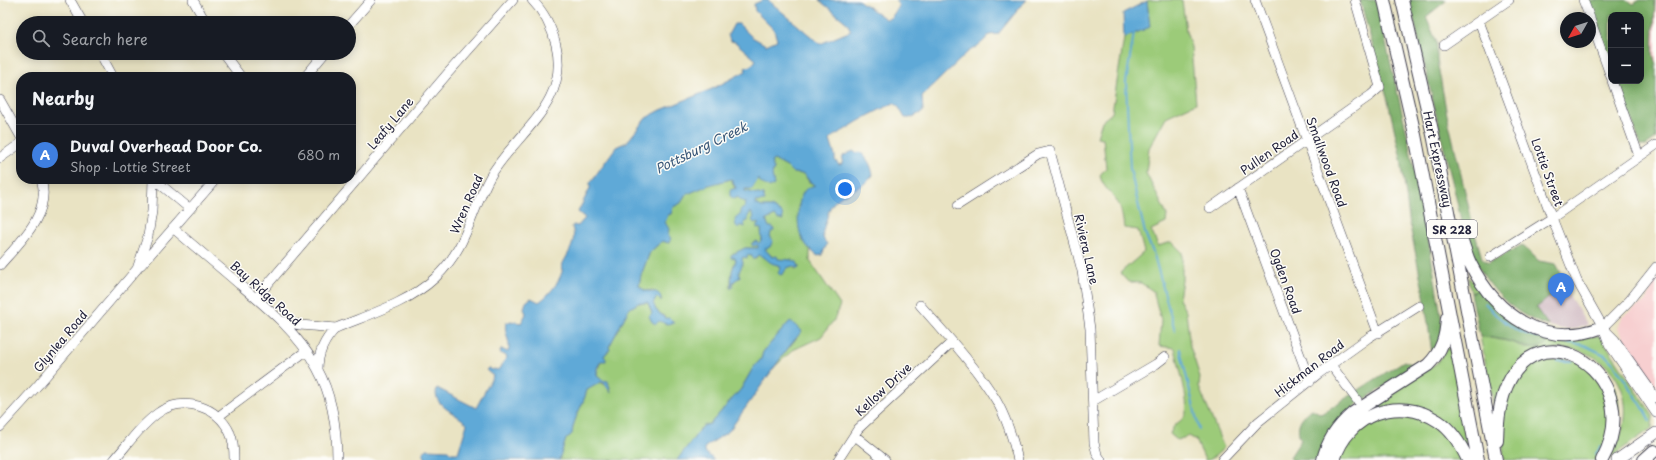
<!DOCTYPE html>
<meta charset="utf-8">
<style>
body{margin:0;font-family:"Playpen Sans",sans-serif;background:#242831;color:#f1f3f6}
.controls{position:absolute;right:12px;top:12px;display:grid;overflow:hidden;border-radius:8px;box-shadow:0 2px 10px #0003}
.controls button{width:36px;height:36px;display:grid;place-items:center;padding:0;border:0;border-bottom:1px solid #363941;background:#171b24;color:#f1f3f6;font:20px sans-serif}
.compass{position:absolute;left:1560px;top:12px;width:36px;height:36px;border-radius:50%;background:#171b24;box-shadow:0 2px 10px #0003;rotate:231deg}
.you{position:absolute;left:845px;top:189px;width:14px;height:14px;margin:-10px;border:3px solid #fff;border-radius:50%;background:#1a73e8;box-shadow:0 0 0 6px #1a73e833}
.badge{display:grid;place-items:center;width:26px;height:26px;border-radius:50%;background:#0b8043;color:#fff;font-size:13px;font-weight:700}
.pin{position:absolute;translate:-50% -33px;filter:drop-shadow(0 1px 2px #0008)}
.pin::after{content:'';position:absolute;top:21px;width:14px;height:12px;background:inherit;clip-path:polygon(0 0,100% 0,50% 100%)}
.list{margin:0;padding:0;list-style:none}
h2{display:flex;justify-content:space-between;align-items:center;height:52px;margin:0;padding:0 16px;font-size:17px}
h2 small{font-size:13px;font-weight:400;color:#9ea1a6}
.list li{display:grid;grid-template-columns:26px 1fr auto;gap:12px;align-items:center;box-sizing:border-box;height:60px;padding:0 16px;border-top:1px solid #363941}
.list b{display:block;font-size:15px;white-space:nowrap}
.list p{margin:0;font-size:13px;white-space:nowrap;color:#9ea1a6}
.list em{font-size:13px;font-style:normal;color:#9ea1a6}
.icon{flex:none;width:22px;height:22px;fill:none;stroke:currentColor;stroke-width:2;stroke-linecap:round;stroke-linejoin:round}
.map{position:relative;flex:none;width:1656px;height:460px;overflow:hidden}
.search{position:absolute;background:#171b24;box-shadow:0 2px 10px #0003;left:16px;top:16px;width:340px;height:44px;display:flex;align-items:center;gap:10px;box-sizing:border-box;padding:0 14px;border-radius:22px;color:#9ea1a6;font-size:15px}
.panel{position:absolute;background:#171b24;box-shadow:0 2px 10px #0003;left:16px;top:72px;width:340px;height:112px;border-radius:16px}
.map>svg:first-child{display:block}
.built{fill:#f7cfd0}
.industrial{fill:#d2bdc5}
.green{fill:#9ccb79;stroke:#5f765a}
.forest{fill:#7daf69;stroke:#506852}
.water{fill:#5ea9d7;stroke:#406689}
.lines{fill:none;stroke-linecap:round;stroke-linejoin:round}
.stream{stroke:#5ea9d7;stroke-width:2}
.minor-casing{stroke:#403f4f;stroke-width:10}
.major-casing{stroke:#403f4f;stroke-width:12}
.highway-casing{stroke:#403f4f;stroke-width:14}
.minor{stroke:#fff;stroke-width:9}
.major{stroke:#fff;stroke-width:11}
.highway{stroke:#fff;stroke-width:12}
.labels{text-anchor:middle;dominant-baseline:central;stroke-width:3;stroke-linejoin:round;paint-order:stroke}
.shield{fill:#fdfcf7;stroke:#646373;stroke-width:1}
.shield-label{font-size:11px;font-weight:bold;fill:#22223b}
.street-label{font-size:12px;fill:#22223b;stroke:#fdfcf7}
.water-label{font-size:13px;font-style:italic;fill:#3a5879;stroke:#fdfcf7}
</style>
<div class="map">
<svg width="1656" height="460" viewBox="0 0 1656 460">
<rect width="100%" height="100%" fill="#fdfcf7"/>
<filter id="ink" filterUnits="userSpaceOnUse"><feTurbulence type="fractalNoise" baseFrequency=".025" numOctaves="2"/><feDisplacementMap in="SourceGraphic" scale="8" xChannelSelector="R" yChannelSelector="G"/><feConvolveMatrix kernelMatrix="1 2 1 2 8 2 1 2 1" color-interpolation-filters="sRGB"/></filter>
<filter id="wash" filterUnits="userSpaceOnUse"><feTurbulence type="fractalNoise" baseFrequency=".012" numOctaves="4" result="noise"/><feDisplacementMap in="SourceGraphic" scale="16" xChannelSelector="R" yChannelSelector="G"/><feGaussianBlur stdDeviation="0.9" result="paint"/><feColorMatrix in="noise" values="0 0 0 0 0 0 0 0 0 0 0 0 0 0 0 0 0 1.4 0 .05"/><feComposite in="paint" operator="in"/></filter>
<g filter="url(#wash)">
<rect width="100%" height="100%" fill="#e9e3c3"/>
<path class="built" d="M1655,0H1656V66L1653,54Z
M1656,278V386L1618,329L1622,317L1647,300Z"/>
<path class="industrial" d="M1563,286L1588,325L1575,329H1562L1549,326L1536,308Z"/>
<path class="green" d="M1148,0H1182L1186,31L1191,47L1196,103L1166,117L1149,148L1146,173L1167,215L1166,223L1151,230L1158,246L1172,242L1182,252V280L1179,299L1186,312L1190,346L1200,377L1199,387L1224,448L1215,456L1208,460H1205L1196,440L1189,436L1177,440L1170,434C1174,422 1180,424 1185,415C1191,406 1177,360 1175,348L1159,346L1161,320L1153,291L1141,283L1128,282L1120,273L1144,252L1138,230L1124,228C1123,220 1122,212 1119,205C1114,195 1101,186 1100,175L1106,168L1103,138L1097,137L1102,121L1112,113L1124,38L1150,27L1147,1Z
M774,160L787,167L793,173L804,174L809,182L815,185L798,206L802,239L810,250V261L840,305L834,320L821,337L793,350L772,369L802,331L789,322L763,352L761,359L753,368L741,389L710,424L703,426L677,460H666L665,457L663,460H559L566,439L572,434C573,418 583,406 587,390L600,382L611,388L597,376C598,367 602,355 610,350L609,347L629,309L638,303H648C652,314 656,319 667,324L670,321L656,310L653,303L657,297L662,299L653,290L645,291L639,286L641,275L650,252L662,241L669,243L665,222L668,215L671,214L673,207L681,203L685,195L708,185L731,179L738,196L746,202L745,208L741,214L740,225L751,211L761,229L762,240L758,245L759,248H745L731,255L734,256L736,260C732,266 730,281 731,288L743,263L741,259L747,255L752,256L755,259L758,255C768,257 780,264 783,274L787,267L793,266L795,269H798L799,267L792,260C778,261 773,259 765,249L771,232L774,231L769,227L766,220L775,216L777,217L780,213L771,207H762L754,204L755,202L761,200L744,191L753,186L758,179L772,175L774,169L771,162Z
M1468,277L1480,289L1471,293Z
M1480,336L1512,342L1525,348H1540L1549,338L1598,336L1601,337L1653,416L1652,428L1608,459V457C1616,445 1623,434 1625,419C1631,365 1576,333 1530,357C1523,360 1503,396 1497,405H1494Z
M1450,348L1468,445L1465,447L1432,414L1369,413L1366,408L1437,363L1446,349Z
M1546,357C1559,359 1580,359 1592,363C1598,365 1604,373 1608,378C1631,408 1612,432 1598,460H1504L1502,437L1503,406L1522,371L1534,362Z
M1416,415L1439,426L1465,460H1338L1347,440L1378,416Z"/>
<path class="forest" d="M1360,0H1376L1407,134L1428,237L1442,322V335L1432,353L1424,295L1410,226L1401,159L1388,101Z
M1409,0H1447L1426,17L1437,43V60L1447,115L1475,234L1482,258L1488,263L1522,245L1539,261L1556,264L1565,280L1563,286L1536,308L1549,326C1515,315 1495,295 1477,265C1464,242 1460,214 1454,189C1438,127 1425,63 1409,0Z
M1589,0H1628L1633,4L1640,0H1655L1653,54L1656,66V139L1646,146H1641L1618,81H1641V15H1611V62Z
M1480,289L1549,338L1547,344C1532,353 1526,346 1512,342C1502,339 1491,338 1480,336L1471,293Z
M1404,361L1416,366L1357,404L1318,460H1292L1290,457L1301,440C1295,426 1300,417 1312,409L1321,414Z"/>
<path class="water" d="M763,0H768L820,44L851,31L847,23L819,0H858L886,19L891,18L899,6L895,0H1027L1016,10L1017,11L998,34L989,35C983,43 976,47 968,52L922,96L923,112L910,118H905L898,106L894,103C877,111 861,119 846,129C840,133 835,134 830,140L835,156V160L839,165L842,164L843,156L853,151L856,153L860,152C868,159 871,165 873,175C863,190 841,191 831,206C828,211 827,219 825,224C822,233 821,237 827,244L822,255L818,256C812,252 807,247 803,240C796,230 796,198 806,189C809,187 812,186 815,185L810,182L804,174L793,173L787,167L774,160L771,162L774,169L772,175L774,185L770,188L761,183L758,179L752,189H745V191L763,195L765,201L755,202V204L762,207H771L782,213L783,220L778,219L775,216L766,220L769,227H773L774,231L771,232L770,238L773,240L770,247L765,249L772,257L777,256L778,259L792,260L797,262L799,267L798,269L793,266L787,268L783,274L780,275L778,273L781,268L779,265C767,264 768,257 758,255L753,260L752,256L747,255V258L743,257L742,259L743,263L739,272L740,277L733,282V286L731,289L732,271L736,260L734,257L731,258V255L745,248H758V245L753,246L751,244L756,241L759,243L762,240L761,229L757,228V225L759,224L757,222L754,223L752,220L754,217L751,212L748,216V221L744,222L745,227L740,225L739,228L736,226L735,219L741,214L740,210L745,208L746,202L740,200L738,197L734,199L730,196V190L736,188L731,179L709,185L685,195L681,203L673,207L671,214L668,215L665,222L669,229L668,236L671,238L669,243L662,241L650,252L641,275L639,286L645,291C653,291 662,291 661,301L657,297L653,303L656,310L665,318H669L674,323L667,324L659,321L656,324L652,322L649,316L652,313L648,303H638L629,309L609,347L610,350L607,352L604,356L606,359V361H601L597,368V376L602,380L608,381L611,393L604,383L601,382L587,390C583,406 573,418 572,434L566,439L559,460H426L423,452L427,449L448,450L451,453H458L467,424C456,412 431,406 437,388L476,408L493,376L486,370L488,368L493,370L494,369L498,370L507,357L500,353L501,349L508,352C512,342 503,333 506,323L511,321L521,323L526,314L524,308L526,302L531,298L539,302C549,295 558,284 562,272C563,269 562,266 563,263C569,252 577,241 572,227L573,225L578,226L585,218L578,212L590,188V183L616,147L627,142L646,118L661,110L712,89L746,71L745,68L752,65L756,60L735,42L730,41L728,35L734,24H739L752,37L766,45L777,40L774,30L755,11L754,4Z
M1147,1L1150,27L1124,38L1123,13Z
M790,321L802,331L788,348L729,431L705,447V452L714,460H677L703,426L710,424L741,389L753,368L761,359L763,352Z"/>
<g class="lines">
<path class="stream" d="M1134,33L1126,82L1130,169L1145,233L1154,255L1175,331
M1485,303L1496,315L1515,329L1526,334L1551,340L1584,345L1605,355L1614,364L1642,406L1650,421
M1180,349L1199,429
M1557,361H1572
M1595,455L1601,446"/>
</g>
</g>
<g filter="url(#ink)">
<g class="lines">
<g class="minor-casing">
<path id="minor" d="M70,0L83,23
M193,0L206,23
M1255,0L1378,333
M1583,0L1590,18
M1590,19L1611,77
M1479,21L1552,218L1577,281L1603,327L1609,344L1656,413
M349,25L371,0
M1444,45L1509,0
M100,53L113,77
M223,53L241,77
M305,77L325,53
M1612,81L1639,156
M0,100L21,137
M0,158L21,143
M154,179L190,209
M1238,188L1310,382
M958,205L1038,154L1050,151L1082,271L1090,329L1094,443L1097,454L1101,460
M1210,208L1371,95L1380,87L1355,0
M173,228C195,247 217,265 239,284C269,309 298,333 317,368C332,395 337,430 337,460
M1490,257L1552,218L1656,145
M0,265C20,242 52,213 41,179
M141,265L216,179
M256,298L448,73L513,0
M920,305C946,335 975,365 996,400C1007,419 1013,439 1018,460
M282,321L300,325L336,328
M1603,327L1629,301L1656,267
M1606,331L1615,340L1656,398
M1331,365L1357,400
M318,369C318,353 324,340 336,328C370,314 408,303 435,278C468,247 470,213 490,177C516,132 570,105 556,45C552,28 544,12 532,0
M1093,401L1156,364L1165,357
M219,416L306,351
M0,427L39,384L137,269L148,236L152,211L153,179
M854,435L885,460
M114,460C128,444 141,425 158,413C183,395 218,406 230,433C234,441 234,451 234,460
M838,460L858,429L952,342
M1222,460L1258,422L1318,374L1368,338L1419,306"/>
</g>
<g class="major-casing">
<path id="major" d="M1617,460L1656,433"/>
</g>
<g class="highway-casing">
<path id="highway" d="M1384,0L1415,135L1478,460
M1402,0L1434,139L1496,460
M1458,228C1462,240 1465,252 1470,263C1496,315 1544,350 1603,327
M1497,441C1499,284 1656,361 1602,460
M1323,460C1327,440 1338,426 1353,413L1428,365C1442,351 1446,337 1447,318
M1334,460C1348,414 1398,395 1438,421C1452,430 1461,445 1468,460
M1644,460L1654,451"/>
</g>
<use href="#minor" class="minor"/>
<use href="#major" class="major"/>
<use href="#highway" class="highway"/>
</g>
</g>
<g class="labels">
<rect class="shield" x="1427" y="220" width="50" height="18" rx="3"/>
<g class="shield-label">
<text x="1452" y="229">SR 228</text>
</g>
<g class="street-label">
<text transform="translate(390 123) rotate(-50)">Leafy Lane</text>
<text transform="translate(1269 152) rotate(-35)">Pullen Road</text>
<text transform="translate(1438 159) rotate(78)">Hart Expressway</text>
<text transform="translate(1327 162) rotate(70)">Smallwood Road</text>
<text transform="translate(1548 172) rotate(70)">Lottie Street</text>
<text transform="translate(466 204) rotate(-66)">Wren Road</text>
<text transform="translate(1087 249) rotate(77)">Riviera Lane</text>
<text transform="translate(1286 281) rotate(70)">Ogden Road</text>
<text transform="translate(266 293) rotate(42)">Bay Ridge Road</text>
<text transform="translate(60 341) rotate(-50)">Glynlea Road</text>
<text transform="translate(1309 368) rotate(-38)">Hickman Road</text>
<text transform="translate(883 389) rotate(-43)">Kellow Drive</text>
</g>
<g class="water-label">
<text transform="translate(701 147) rotate(-26)">Pottsburg Creek</text>
</g>
</g>
</svg>
<div class="controls">
<button>+</button>
<button>−</button>
</div>
<svg class="compass" viewBox="-18 -18 36 36"><path d="M0-13l5 13h-10z" fill="#e53935"/><path d="M0 13l5-13h-10z" fill="#9ea1a6"/></svg>
<div class="you"></div>
<div class="pin badge" style="left:1561px;top:306px;background:#3f7fe0">A</div>
<div class="search"><svg class="icon" aria-label="search" viewBox="0 0 24 24"><circle cx="10" cy="10" r="6"/><path d="M15 15l6 6"/></svg>Search here</div>
<section class="panel">
<h2>Nearby<small></small></h2>
<ul class="list">
<li><span class="badge" style="background:#3f7fe0">A</span><div><b>Duval Overhead Door Co.</b><p>Shop · Lottie Street</p></div><em>680 m</em></li>
</ul>
</section>
</div>
